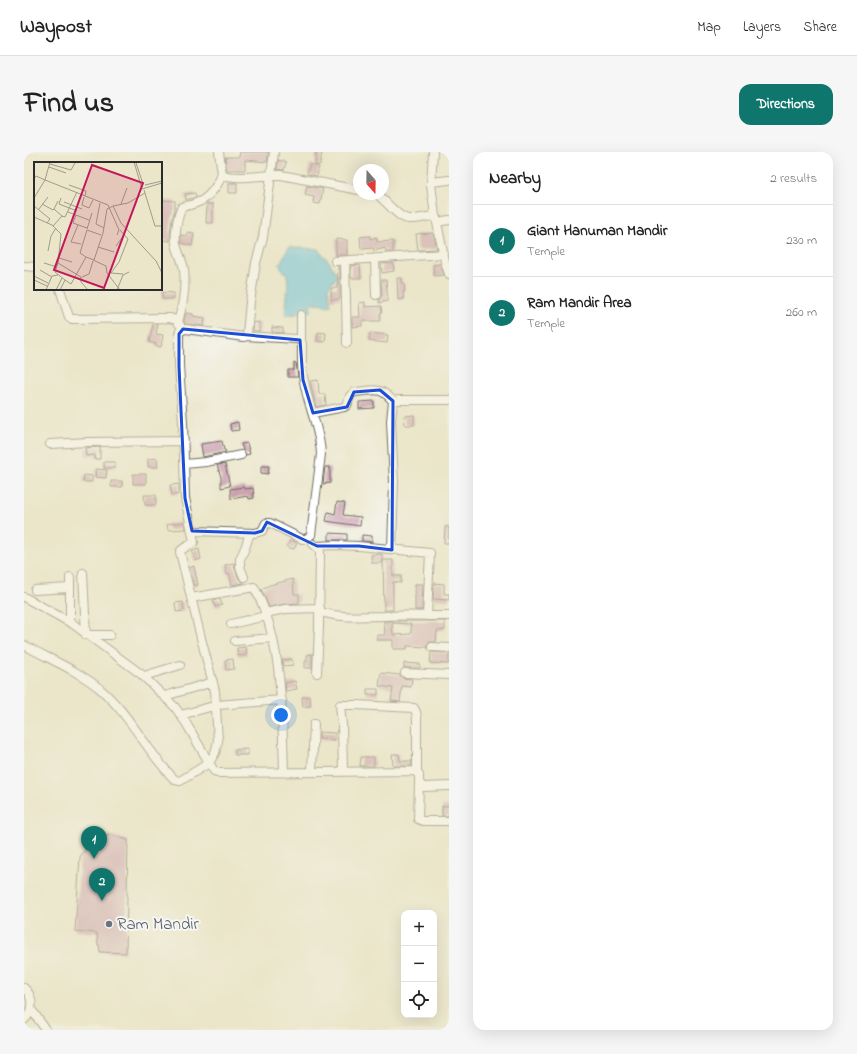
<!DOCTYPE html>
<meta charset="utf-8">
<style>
body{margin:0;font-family:"Indie Flower",sans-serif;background:#f6f6f6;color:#222}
.controls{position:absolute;right:12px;bottom:12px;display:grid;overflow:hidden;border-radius:8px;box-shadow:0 4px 16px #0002}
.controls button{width:36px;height:36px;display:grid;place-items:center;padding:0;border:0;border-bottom:1px solid #e0e0e0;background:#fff;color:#222;font:20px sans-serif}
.compass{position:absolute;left:329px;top:12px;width:36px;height:36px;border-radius:50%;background:#fff;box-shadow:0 4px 16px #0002;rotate:160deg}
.you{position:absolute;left:257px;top:563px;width:14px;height:14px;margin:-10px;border:3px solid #fff;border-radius:50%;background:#1a73e8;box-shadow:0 0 0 6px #1a73e833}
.badge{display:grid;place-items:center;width:26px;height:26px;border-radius:50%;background:#0f766e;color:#fff;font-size:13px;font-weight:700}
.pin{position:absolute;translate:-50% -33px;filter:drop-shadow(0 1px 2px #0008)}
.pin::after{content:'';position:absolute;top:21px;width:14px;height:12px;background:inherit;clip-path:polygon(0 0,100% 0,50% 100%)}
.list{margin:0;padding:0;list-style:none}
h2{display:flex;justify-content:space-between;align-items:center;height:52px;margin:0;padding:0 16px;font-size:17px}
h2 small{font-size:13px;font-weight:400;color:#767676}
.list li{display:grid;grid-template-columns:26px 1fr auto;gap:12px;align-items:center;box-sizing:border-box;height:72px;padding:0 16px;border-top:1px solid #e0e0e0}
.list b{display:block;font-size:15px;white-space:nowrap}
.list p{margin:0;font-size:13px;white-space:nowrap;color:#767676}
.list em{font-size:13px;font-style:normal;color:#767676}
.icon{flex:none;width:22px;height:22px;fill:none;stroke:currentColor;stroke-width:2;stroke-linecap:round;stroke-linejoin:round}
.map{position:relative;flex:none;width:425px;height:878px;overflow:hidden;border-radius:12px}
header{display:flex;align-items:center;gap:24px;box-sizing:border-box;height:56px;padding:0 20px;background:#fff;border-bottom:1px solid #e0e0e0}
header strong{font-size:19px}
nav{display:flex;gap:22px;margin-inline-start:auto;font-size:14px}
.intro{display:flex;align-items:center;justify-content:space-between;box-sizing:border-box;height:96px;padding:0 24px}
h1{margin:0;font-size:28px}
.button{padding:10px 18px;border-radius:12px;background:#0f766e;color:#fff;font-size:14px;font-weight:700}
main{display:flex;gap:24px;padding:0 24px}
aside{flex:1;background:#fff;border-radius:12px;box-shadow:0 4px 16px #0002}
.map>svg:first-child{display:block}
.water{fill:#5fbede;stroke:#457484}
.building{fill:#c898aa;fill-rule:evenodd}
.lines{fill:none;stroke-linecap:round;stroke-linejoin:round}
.minor-casing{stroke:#6e6c62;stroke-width:10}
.minor{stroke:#fff;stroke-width:8}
.marked{fill:none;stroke:#1d4ed8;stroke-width:3;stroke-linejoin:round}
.worship-dot{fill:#6b7280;stroke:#f6f6f2;stroke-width:1.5}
.labels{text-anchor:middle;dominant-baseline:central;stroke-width:4;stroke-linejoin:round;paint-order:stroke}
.worship-label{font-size:17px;fill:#5b616d;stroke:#f6f6f2;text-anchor:start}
.inset-road{fill:none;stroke:#9e9b8a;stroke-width:1}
.view{fill:#c2185b;fill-opacity:0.15;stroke:#c2185b;stroke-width:2}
.inset-edge{fill:none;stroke:#2b2b2b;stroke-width:2}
</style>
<header>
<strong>Waypost</strong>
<nav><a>Map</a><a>Layers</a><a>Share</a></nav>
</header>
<div class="intro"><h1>Find us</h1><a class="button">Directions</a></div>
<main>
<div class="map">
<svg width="425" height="878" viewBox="0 0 425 878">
<rect width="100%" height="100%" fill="#f6f6f2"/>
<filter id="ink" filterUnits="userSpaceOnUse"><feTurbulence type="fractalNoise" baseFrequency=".025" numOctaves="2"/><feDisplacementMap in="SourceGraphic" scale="8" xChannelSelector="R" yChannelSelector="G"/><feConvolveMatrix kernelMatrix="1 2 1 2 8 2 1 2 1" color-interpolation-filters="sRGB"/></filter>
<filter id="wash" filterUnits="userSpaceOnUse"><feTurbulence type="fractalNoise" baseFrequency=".012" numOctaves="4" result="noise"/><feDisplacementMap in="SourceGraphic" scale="16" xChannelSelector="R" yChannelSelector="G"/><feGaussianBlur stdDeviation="0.9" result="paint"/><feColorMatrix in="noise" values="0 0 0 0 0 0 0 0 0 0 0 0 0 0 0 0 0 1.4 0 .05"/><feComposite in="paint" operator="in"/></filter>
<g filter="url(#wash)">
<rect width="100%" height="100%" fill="#ebe6c9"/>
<path class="water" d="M265,95L294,97L304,108L314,124L304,136L307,153L303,154L296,151L286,152L287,159L261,164L264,132L263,123L255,113Z"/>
<g id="blocks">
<path class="building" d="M216,0H244L243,10L221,8V18H203L201,5H215Z
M292,0H298L296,13H291Z
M254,8L262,10L260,18L253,17Z
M286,12L295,15L293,24L283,22Z
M205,31H213V41H205Z
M283,34L299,37L296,52L289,51L290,45L281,43Z
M171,41L172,45L162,48L161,42Z
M137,48L151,49V58L148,67L146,81V89L137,88Z
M183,52H189V71H182Z
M164,80L170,81L168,94L157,91V83L163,84Z
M409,81L413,97L394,98L392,82Z
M346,84V87L352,85L353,90L369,89V100H362L361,96L350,99L349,96L337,97L336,85Z
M312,87L323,88V103H312Z
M369,111L370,119L358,121L357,112Z
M416,112L420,123L410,124L409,113Z
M336,113L337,126H327V114Z
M314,114H316V147L307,148V136H313Z
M373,126H378V131H380L381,139H379L380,147L374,148Z
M357,128H362L364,149L355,151V148L358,143Z
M138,140L150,141V147H138Z
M341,150V155L357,154L358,161H356V169H338V174L328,175V165H336L335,151Z
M162,161L169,162V164L181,166L180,174L161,172L160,169Z
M230,170L236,171V179H229Z
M129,172H134L132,182L139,183L137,195L131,194L132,192L125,190Z
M248,175L259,176V181L248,180Z
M294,180L302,181L301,190L293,189Z
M346,181L364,183L363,191L345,189Z
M270,210L272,211L274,225H264V218H270Z
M294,228L295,242H301L302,253L292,255L286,229Z
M350,249V256L335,257V250Z
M390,263V273H381L380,264Z
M214,270L215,278L207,279L206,272Z
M198,289L200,298H201L202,300L179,305L177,292Z
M223,291L226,302L222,303L219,298L217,292Z
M76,295V307H71V303L62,304L61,296Z
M133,306L134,315H124V307Z
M80,310H91V316H80Z
M201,312L206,334L197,336V325L193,313Z
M237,314H245L244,322L237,321Z
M301,315H306V331L299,332Z
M72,317L83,318L82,326L71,325Z
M109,322H122V332H109Z
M60,323L68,324V330H59Z
M87,329H98V335H87Z
M155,332V342L148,343L146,333Z
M220,335L221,337L229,336L230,346L225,347L224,344L207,347L206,337Z
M120,343H132V353H121Z
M313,350L321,351L319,363L337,365L336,374L302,369L304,360L311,362Z
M160,370L162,377L144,378L143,372Z
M421,375H425V391H420Z
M305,381L323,382V388H305Z
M338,383L348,384V390L338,389Z
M266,388L273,391L270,397L263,395Z
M175,397L177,407L171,409L168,399Z
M358,402V411H348L347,403Z
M359,408H369V424H377V431L369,430V458H360Z
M210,411L211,417L215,427L220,431L208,433L205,421L203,422L201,413Z
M170,414L174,433L170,434L165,416Z
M269,427L270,442H275V451L261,452L245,455L237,437L246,433Z
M410,431L420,432V442H425V448L409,447Z
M391,432H399L398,458H391Z
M196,447L198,453L191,455L189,448Z
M159,450L160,459L152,460L151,451Z
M360,469H421V478L413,479L412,490H405L403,495L383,494V497H369V488H353V483H361ZM368,471L387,472V482L369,483Z
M222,495L223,503L214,504L213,496Z
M407,500L425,501V512L406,511Z
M288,502V516H281V509H283V503Z
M209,507L210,517L202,518L201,508Z
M268,507L269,513L259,514L258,508Z
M380,511L396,512V516H380Z
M357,521L376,523L378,526L388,527L387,535L378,534L376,550L367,549L369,536L355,534Z
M271,529L273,537L262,539L261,531Z
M343,537H354V543H343Z
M286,544L287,554L279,555L278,545Z
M295,580L311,581V588L295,587Z
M224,597V603H211V598Z
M368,602H375L376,609H388V614H369Z
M337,605H350V614H336Z
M418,654H425V664H418Z
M86,683L104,688L102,801L76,800L75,793H74L73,781L51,779L56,705L60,699L72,688Z"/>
</g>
</g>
<g filter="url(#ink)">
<use href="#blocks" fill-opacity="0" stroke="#6e6c62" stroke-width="1"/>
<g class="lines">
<g class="minor-casing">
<path id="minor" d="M195,0L198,22C208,29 243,22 257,23L335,38
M409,0L407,32L411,64
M407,30L425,28
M353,42C362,49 375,67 385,67C394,68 402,64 411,64L412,66L421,110L425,122
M413,70L425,68
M351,107L352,143
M311,109L420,102
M321,109L323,191
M0,114L11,115
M36,137L45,165L48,167L146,166L152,168L156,173
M277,163V189
M154,170C159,153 162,136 160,118C159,109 154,101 152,92C151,80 153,66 158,55C164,54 171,52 177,49C186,44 195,32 198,22
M369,249L375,248H425
M289,261L320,255L323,253L326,244L330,240C349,239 355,233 369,249L367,269L370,330L368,398
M26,292L65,290L160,289
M161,312L182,310L217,303
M168,379L231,381L238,379L242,371H246L278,387H282L287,383L297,302C296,277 284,254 280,229C277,217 278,204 278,192L277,189L273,187L222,184
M289,392L295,397L296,400L295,475L293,521
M293,394L310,393L335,394L406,401L403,464
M59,421L62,483H86
M46,425V468L49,472L117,522L151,555L162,571L190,619L196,621L391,619L395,623C395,628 394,632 400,635L425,634
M220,425L216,415V407L221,396L226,381
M11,438L46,436
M0,445L49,472
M167,446L230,435C259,487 258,562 260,620
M296,460C321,467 335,464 360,464C382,463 403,464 425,464
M241,461L261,457L296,456
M207,472L242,464
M211,489L249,486
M0,493C25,507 53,518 75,536C106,562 123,600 151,628L156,629L185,611L191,601L194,589L191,539L178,490L156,400C159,395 166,394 170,390L161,346L159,270L155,214V182L156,179L162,177L220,185L223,182L226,150L232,111L239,85L250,0
M408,495L425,496
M381,521L425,523
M120,524L156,513
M141,544L189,530
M157,563L193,553L258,548
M288,619L290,572
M319,619L318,573L316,553H332L390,556L392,560L393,566V620
M395,630L394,667L399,669H425
M0,836C10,845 10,859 0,868
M7,857L22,878"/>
</g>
<use href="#minor" class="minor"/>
</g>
</g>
<path d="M0 0H425V878H0ZM159,177L276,188L279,228L289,261L323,255L330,240L356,238L369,249L368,398L335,394H293L243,370L238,379L231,381L168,379L161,346L155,214V182Z" fill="#ebe6c9" fill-opacity=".55" fill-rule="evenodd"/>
<path class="marked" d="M159,177L276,188L279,228L289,261L323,255L330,240L356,238L369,249L368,398L335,394H293L243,370L238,379L231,381L168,379L161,346L155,214V182Z"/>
<circle class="worship-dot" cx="85" cy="772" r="4"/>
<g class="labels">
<g class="worship-label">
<text x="93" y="772">Ram Mandir</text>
</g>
</g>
<g transform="translate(10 10)">
<rect width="128" height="128" fill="#ebe6c9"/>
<path class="inset-road" d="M100,0L108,27L128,21M102,1L109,22M16,2L37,8L41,1M15,5L32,11M0,17L2,14L11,18L16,0M35,23L52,29L51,34M111,23L128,19M110,28L121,64H128M50,35L48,43L55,46L59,38M0,36L11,18L74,43L85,68L83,73M27,36L25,42L43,49M24,39L20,47L28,54M30,40L48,47M66,41L62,62L70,66M8,42L19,48L20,47M87,42L93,26M0,44L16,57L13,61M79,44L94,41L111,31M5,47L14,35M34,50L55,58M42,53L39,61L53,66M0,55L18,63L27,72L24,101L47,115V120L54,128M44,63L37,80L47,82M19,64L28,54L31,55L43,30M53,67L58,51M82,84L90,73M64,85L80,90M14,89L17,74L22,66M52,95L46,91L53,68L67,73M25,96L38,100M59,98L72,104L73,111L86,128M10,101L23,105M24,101L21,110L31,118L26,128M6,108L18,115M77,111L85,100L94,77L86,68M77,111L89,112M0,114L14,121M48,115L55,112L59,99M0,118L13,124M31,118L37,122L52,95L60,98L69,71L73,47L79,44L87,61L122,99L128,111M12,128L18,114L24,113M22,128L28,116M83,128L89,113L95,110"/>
<path class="view" d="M58,3L109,21L70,126L20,108Z"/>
<rect width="128" height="128" class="inset-edge"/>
</g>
</svg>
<div class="controls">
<button>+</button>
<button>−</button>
<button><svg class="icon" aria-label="locate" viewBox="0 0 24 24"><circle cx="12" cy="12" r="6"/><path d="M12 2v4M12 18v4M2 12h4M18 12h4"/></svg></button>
</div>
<svg class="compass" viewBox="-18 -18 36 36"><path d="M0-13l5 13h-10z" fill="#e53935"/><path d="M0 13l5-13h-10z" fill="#767676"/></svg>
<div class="you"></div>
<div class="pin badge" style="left:70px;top:707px">1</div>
<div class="pin badge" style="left:78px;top:749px">2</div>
</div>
<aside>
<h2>Nearby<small>2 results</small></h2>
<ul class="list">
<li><span class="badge">1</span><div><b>Giant Hanuman Mandir</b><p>Temple</p></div><em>230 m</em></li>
<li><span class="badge">2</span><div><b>Ram Mandir Area</b><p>Temple</p></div><em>260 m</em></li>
</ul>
</aside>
</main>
